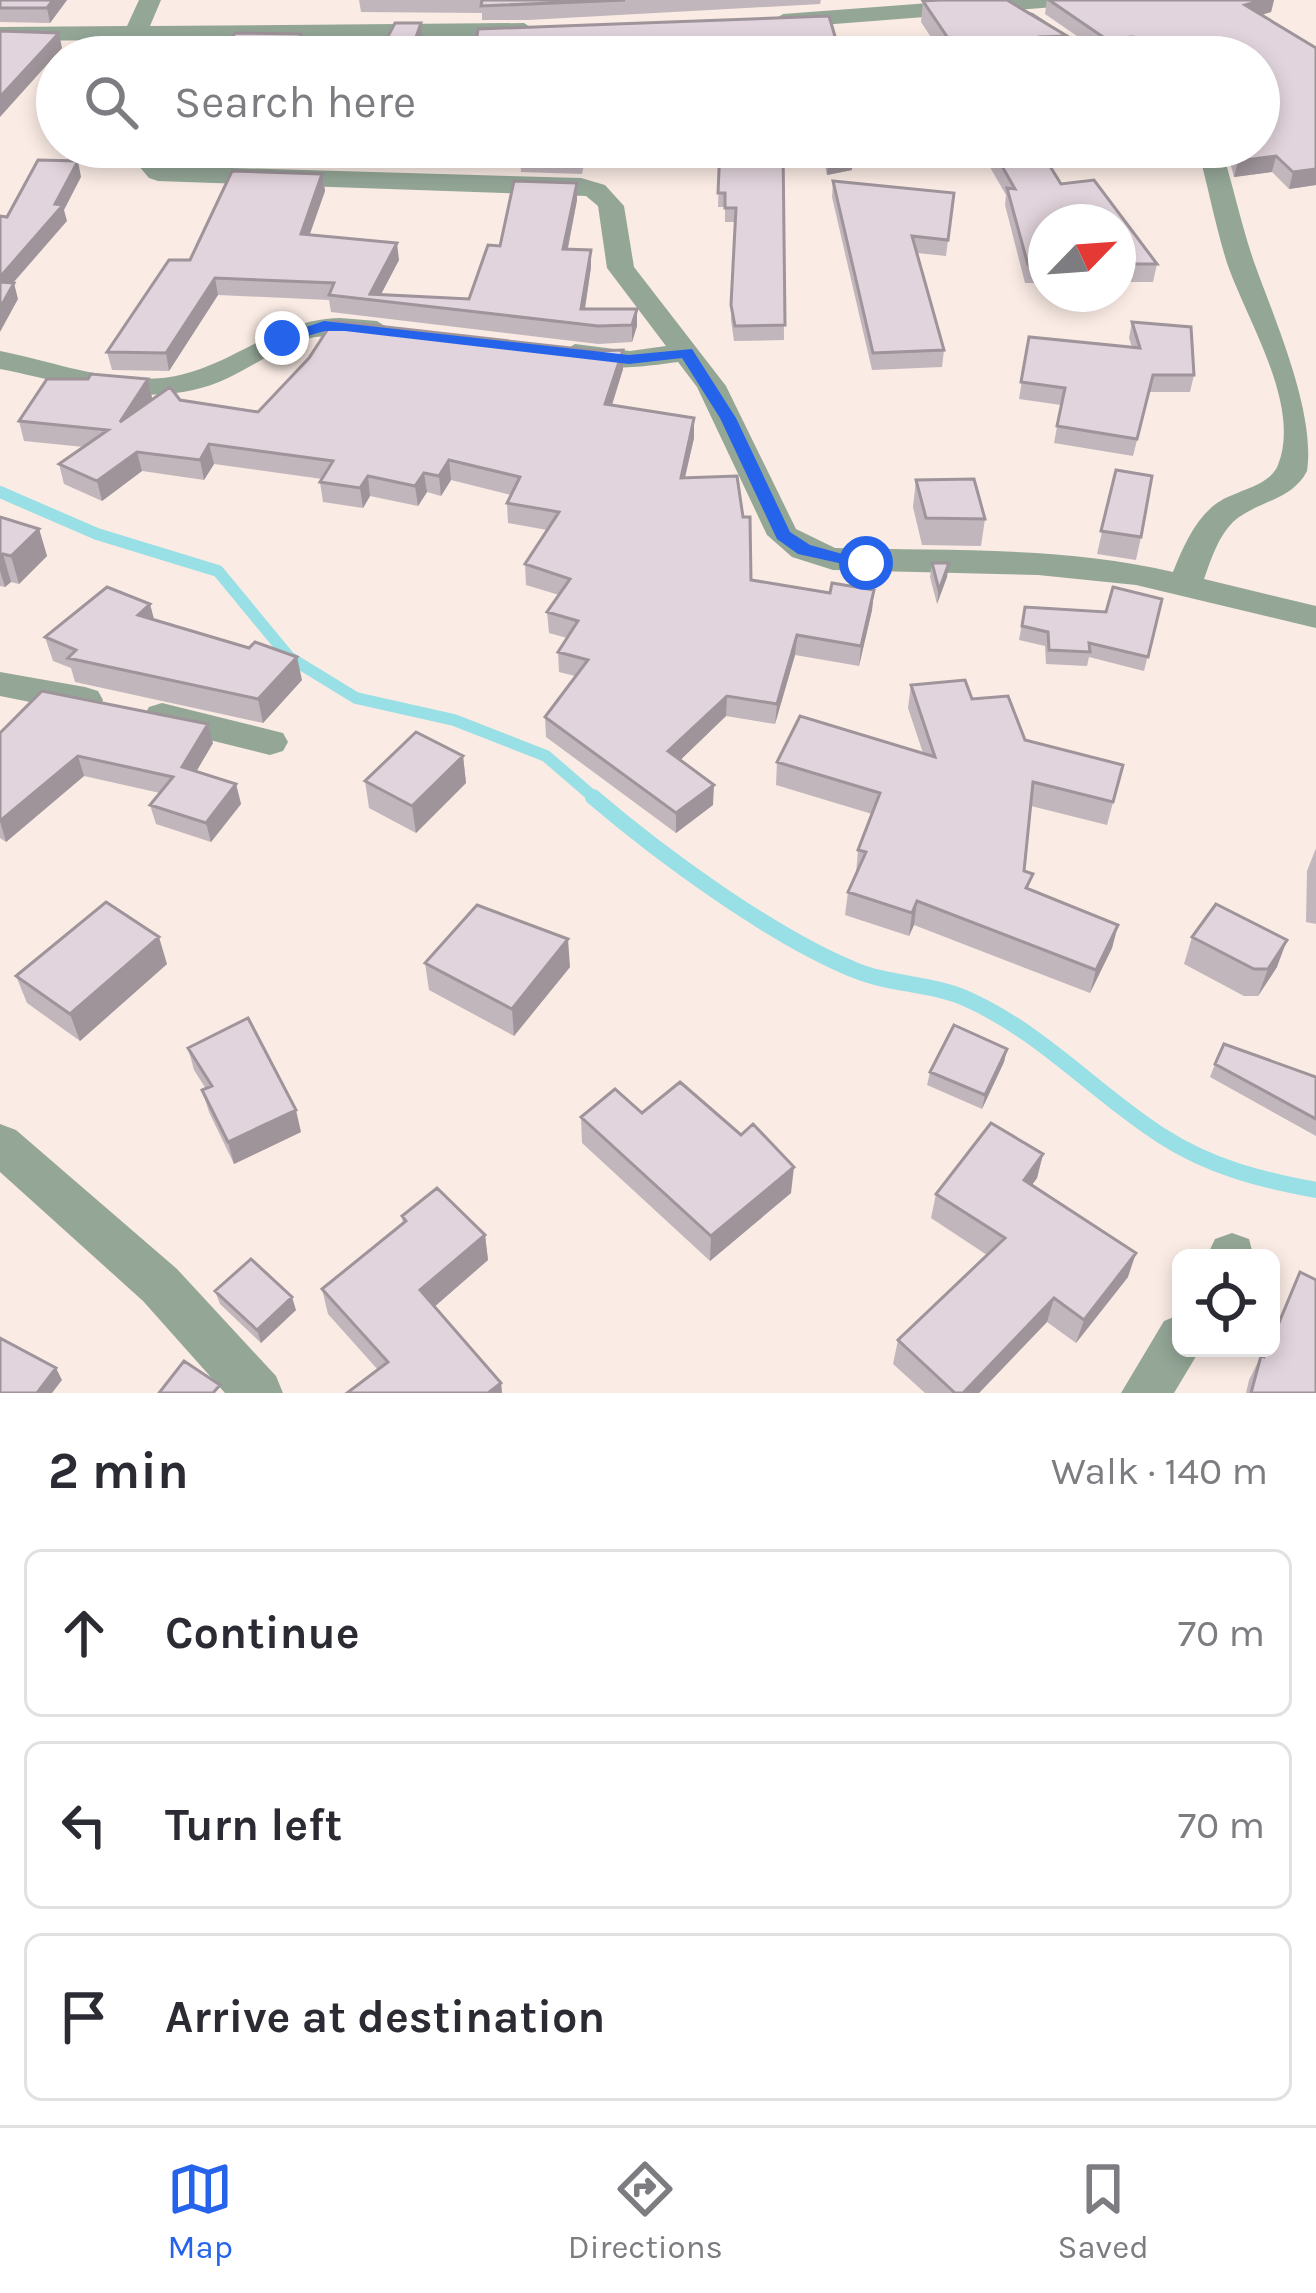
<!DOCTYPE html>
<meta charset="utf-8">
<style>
body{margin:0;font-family:Karla,sans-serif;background:#f2f2f3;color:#2b2b33}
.controls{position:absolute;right:36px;bottom:36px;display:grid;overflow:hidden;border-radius:18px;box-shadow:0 6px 18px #0003}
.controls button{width:108px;height:108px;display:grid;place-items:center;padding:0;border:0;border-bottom:3px solid #e1e1e2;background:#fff;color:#2b2b33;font:60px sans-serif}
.compass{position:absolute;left:1028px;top:204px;width:108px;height:108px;border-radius:50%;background:#fff;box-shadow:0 6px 18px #0003;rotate:65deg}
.stop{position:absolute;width:36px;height:36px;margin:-27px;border:9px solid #2563eb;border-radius:50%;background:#fff}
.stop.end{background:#2563eb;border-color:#fff;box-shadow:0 3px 12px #0008}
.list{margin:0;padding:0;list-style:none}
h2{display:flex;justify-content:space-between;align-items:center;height:156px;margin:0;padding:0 48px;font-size:51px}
h2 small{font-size:39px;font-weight:400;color:#7c7c81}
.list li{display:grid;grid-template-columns:78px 1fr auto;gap:36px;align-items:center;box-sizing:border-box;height:168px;margin:0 24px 24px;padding:0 24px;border:3px solid #e1e1e2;border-radius:18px}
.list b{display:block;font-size:45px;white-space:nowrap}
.list em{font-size:39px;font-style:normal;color:#7c7c81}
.icon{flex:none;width:66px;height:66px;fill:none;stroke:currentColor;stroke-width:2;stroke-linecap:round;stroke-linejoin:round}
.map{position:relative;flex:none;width:1316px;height:1393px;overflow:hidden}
.search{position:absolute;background:#fff;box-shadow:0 6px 18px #0003;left:36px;right:36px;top:36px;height:132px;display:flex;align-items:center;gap:30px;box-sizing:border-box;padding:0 42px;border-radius:66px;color:#7c7c81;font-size:45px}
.sheet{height:732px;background:#fff}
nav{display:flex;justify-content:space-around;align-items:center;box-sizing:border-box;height:168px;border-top:3px solid #e1e1e2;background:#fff;font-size:33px;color:#7c7c81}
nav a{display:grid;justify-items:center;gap:6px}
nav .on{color:#2563eb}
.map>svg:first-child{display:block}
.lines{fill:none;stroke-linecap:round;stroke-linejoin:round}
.stream-far1{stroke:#99dfe6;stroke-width:12}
.stream{stroke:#99dfe6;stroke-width:16}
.minor{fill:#94a797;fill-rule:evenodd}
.wall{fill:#c2b6bd}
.shaded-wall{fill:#9e949a}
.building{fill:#e2d4dc;stroke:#9e949a;stroke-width:3}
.route{fill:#2563eb}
</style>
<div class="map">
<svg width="1316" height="1393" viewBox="0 0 1316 1393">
<rect width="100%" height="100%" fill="#faebe4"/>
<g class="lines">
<path class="stream-far1" d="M0,492L97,534L218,571L289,657L356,698L454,720L546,756L597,800"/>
<path class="stream" d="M593,797C661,855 770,935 852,969C888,985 932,983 967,999C1041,1032 1095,1093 1162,1136C1210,1167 1261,1180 1316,1190"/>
<path class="minor" d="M139,0H161L150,26L524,23L535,30L524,37L0,41V27L127,26Z
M969,0H1066L1055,7L783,28L772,21L783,14Z
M1025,11L1033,13L1100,57H1072L1017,23V13Z
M149,147H173L165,166L581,178L605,185L624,206L634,267L726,386L796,529L835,548C947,551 1063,546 1173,572C1183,547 1195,519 1217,503C1235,490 1269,487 1278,465C1302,405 1246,319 1227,263C1215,225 1208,185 1197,147H1221C1233,185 1241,224 1254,262C1274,318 1316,412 1307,471C1292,501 1256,501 1233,522C1218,537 1211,559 1204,579L1316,606V628L1136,585L1038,575L833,570L792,557L767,535L697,387L678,362C648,366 583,376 560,353L575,344L630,351L666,346L607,268L598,206L586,196L158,181L149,178L138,165Z
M340,318L377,321L391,330C375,348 335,332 311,338C278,346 251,369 219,382C147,411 72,383 0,369V351C57,362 126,390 184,374C239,360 279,319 340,318Z
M0,672L85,687L98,691L103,700L98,709L85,713L0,696Z
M162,703L283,733L288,742L283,751L270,755L149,725L144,716L149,707Z
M0,1124L16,1130L177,1269L276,1376L283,1393H225L143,1301L0,1172Z
M1232,1233L1249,1239L1254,1258H1206L1215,1239Z
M1181,1314V1348H1201L1174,1393H1121L1164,1321Z"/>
</g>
<path class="wall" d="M0,0H67L50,23L0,22Z
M359,0H821L820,4L528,20H482V13L361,12Z
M1047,0H1274L1271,12L1262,15L1316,48V185L1289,189L1272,172L1234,177L1226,147H1259V57H1136L1130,53L1103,54L1045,14Z
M923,1L1067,36L1063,57H944L921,22Z
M829,16L841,57H800L799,51L781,53L615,57H476L475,51Z
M341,147H386L385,151H342Z
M588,147L582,174L521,172L520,159L549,151Z
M693,147H783L784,340L734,341L731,320L736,222H725V207H718L720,149Z
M821,147H852V170L827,175Z
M989,147H1038L1061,184L1094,180L1157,264L1153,282H1118V222H1046V283H1025L1005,205L1006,195L987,162Z
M322,174L325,191L309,235L399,260L381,294L469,299L500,246L577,183V200L568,249L591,267L585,309L637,326L632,342L598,344L331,312L329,300L218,295L169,371L112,370L107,352L190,260Z
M833,181L954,193L946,256L917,253L944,350L942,367L872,370L832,197Z
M1132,322L1194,375L1190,392H1149L1133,456L1054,443L1061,405L1019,399L1029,337L1132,347L1129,338Z
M623,350V369L612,405L694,418V438L685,478L751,580L830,593L874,590L872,610L859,666L795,655L775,724L726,716L680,760L713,805L676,833L546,737L545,717L575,676L559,672L558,652L567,638L549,633L547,612L559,595L526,585L525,564L547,530L508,523L507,503L511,495L451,480L441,496L427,492L418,506L370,496L363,508L323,502L320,482L322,479L214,464L204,480L142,471L102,501L64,484L59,464L84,447L24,441L19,421L148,379L152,398L151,400H180L258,412L597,351Z
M1116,470L1141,537L1136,560L1097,554Z
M916,480L985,519L981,546L922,545L913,507Z
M0,517L39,529L47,556L19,584L11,582L5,587L0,586Z
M932,563L947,577L937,604L930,577Z
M1162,599L1144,671L1089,657L1087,666L1046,664L1045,646L1019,640L1025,607L1106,612Z
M150,604L154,619L302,680L263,723L75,682L71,668L53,661L45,637Z
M911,685L972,699L1025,740L1123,765L1107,825L1031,806L1024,871L1030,890L1118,925L1112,948L1090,993L914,925L909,936L845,915L848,892L856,874L858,850L872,814L776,785L777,762L923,753L908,708Z
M0,733L213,743L196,772L236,784L241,804L211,842L156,824L150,805L160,793L84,776L6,842L0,838Z
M463,756L466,783L416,833L369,808L365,781Z
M1316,848V924L1306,922L1307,871Z
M1192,937L1277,967L1258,996H1244L1184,964Z
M425,963L570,967L514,1036L429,990Z
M167,964L80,1041L27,1003L16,976Z
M188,1048L301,1132L234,1164L209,1112L202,1090L206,1089L194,1070Z
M1007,1049L1004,1062L982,1109L927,1085L930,1072Z
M1215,1064L1316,1077V1136L1210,1077Z
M642,1113L791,1193L710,1261L582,1143L581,1117Z
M1043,1154L1037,1178L1032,1185L1128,1277L1076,1343L1047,1322L979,1393H925L893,1364L898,1340L987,1255L931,1218L936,1194Z
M402,1216L485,1235L488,1260L435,1306L501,1383L502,1393H347L378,1370L328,1314L322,1289L403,1224Z
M1300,1272L1316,1393H1246L1249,1380L1261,1356L1263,1357L1267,1348H1271V1338Z
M215,1291L296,1310L261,1343L220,1304Z"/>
<path class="shaded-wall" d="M53,0H67L50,23L47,8Z
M1263,0H1274L1271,12L1242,20L1245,5Z
M421,23L423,42L418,57H409Z
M59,33L62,48L0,117V97Z
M301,34L303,53L301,57H292Z
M799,38V51L780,53L781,40Z
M853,156L852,170L827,175L828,161Z
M1276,156L1272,172L1234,177L1238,161Z
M78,161L81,177L64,210L67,221L0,298V277L55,204Z
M1316,169V185L1289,189L1293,172Z
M322,174L325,191L304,251L301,234Z
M577,183V200L564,266L563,249Z
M397,243L399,260L378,300L370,294Z
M591,250V267L582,327L581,309Z
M215,278L218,295L169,371L166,353Z
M14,283L18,299L0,332V308Z
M637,309V326L632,342V325Z
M623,350V369L606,424L605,404Z
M148,379L152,398L124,442L120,422Z
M694,418V438L680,498L681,478Z
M209,444L214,464L204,480L200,460Z
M137,452L142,471L102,501L97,481Z
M449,460L451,480L441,496L439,476Z
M424,473L427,492L418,506L415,486Z
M368,476L370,496L363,508L360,488Z
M39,529L47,556L19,584L11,556Z
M3,554L11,582L5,587L0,571V557Z
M949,563L947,577L937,604L939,590Z
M874,590L872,610L859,666L861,646Z
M150,604L156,628L138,615Z
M797,635L795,655L775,724L777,704Z
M297,657L302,680L263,723L258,699Z
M727,696L726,716L668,772V751Z
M208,724L213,743L187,787L182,767Z
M78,756L84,776L6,842L0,821Z
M463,756L466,783L416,833L412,806Z
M236,784L241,804L211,842L206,823Z
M714,785L713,805L676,833V813Z
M917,901L914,925L909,936L912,913Z
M1118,925L1112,948L1090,993L1096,970Z
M159,937L167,964L80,1041L70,1014Z
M568,939L570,967L514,1036L512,1009Z
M1287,940L1277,967L1258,996L1268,969Z
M1007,1049L1004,1062L982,1109L985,1095Z
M296,1110L301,1132L234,1164L228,1142Z
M1043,1154L1037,1178L1018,1204L1024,1180Z
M794,1167L791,1193L710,1261L711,1236Z
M485,1235L488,1260L425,1315L420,1290Z
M1136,1253L1128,1277L1076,1343L1084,1320Z
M292,1297L296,1310L261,1343L257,1330Z
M1054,1298L1047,1322L979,1393H963Z
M56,1368L62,1380L52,1393H37Z
M501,1383L502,1393H488Z"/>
<path class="building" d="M0,0H53L47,8H0Z
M482,0H625L481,6Z
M940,0H1007L1067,36L1041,37L1059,57H981L972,46L954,47L923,1Z
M1049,0H1263L1245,5L1316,48V169L1293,172L1276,156L1238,161L1234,147H1259V57H1159L1133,37L1106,39Z
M829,16L841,57H804L799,38L781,40V57H664L671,41L475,51L478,29Z
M395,23H421L409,57H377Z
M0,31L59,33L0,97Z
M235,33L301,34L292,57H221Z
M550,147H585L582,161L520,159L522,150L549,151Z
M720,147H783L785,325L735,326L731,305L736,208H725V193H718Z
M825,147H852L853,156L828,161Z
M991,147H1038L1061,184L1094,180L1157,264H1118V222H1046V265H1028L1007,188L1015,189Z
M38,160L78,161L55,204L63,205L0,277V216L7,217Z
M232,171L322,174L301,234L397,243L370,294L469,299L488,245L500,246L514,181L577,183L563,249L591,250L581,309H637L632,325L598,326L329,295L334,283L215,278L166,353L107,352L169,260H190Z
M833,181L954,193L948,240L912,236L944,350L873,353Z
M0,282L14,283L0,308Z
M333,321L597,351L623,350L605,404L694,418L681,478L737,476L743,517H750L751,580L830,593L832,583L874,590L861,646L797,635L777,704L727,696L668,751L714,785L676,813L545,717L588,660L558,652L578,621L547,612L570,579L525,564L559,512L507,503L520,477L449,460L439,476L424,473L415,486L368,476L360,488L320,482L333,461L209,444L200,460L137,452L97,481L59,464L108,430L19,421L47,379H88L91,374L148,379L120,422L170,387L180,400L258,412L309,358Z
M1132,322L1191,327L1194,375H1153L1137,439L1057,426L1065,388L1021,382L1029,337L1140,348Z
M1116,470L1152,476L1141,537L1101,531Z
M974,479L985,519L926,518L916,480Z
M0,517L39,529L11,556L3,554L0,557Z
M932,563H949L939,590Z
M107,587L150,604L138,615L249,648L255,642L297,657L258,699L68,658L76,650L45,637Z
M1113,587L1162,599L1148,657L1089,643L1090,652L1049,650L1048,632L1022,626L1025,607L1106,612Z
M965,680L972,699L1008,696L1025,740L1123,765L1113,802L1033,782L1024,871L1033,874L1026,888L1118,925L1096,970L917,901L912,913L848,892L866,852L858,850L880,793L777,762L800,716L935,757L911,685Z
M42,691L208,724L182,767L236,784L206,823L150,805L173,777L78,756L0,821V733Z
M416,732L463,756L412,806L365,781Z
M106,902L159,937L70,1014L16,976Z
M1216,904L1287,940L1268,969H1254L1192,937Z
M477,905L568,939L512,1009L425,963Z
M248,1018L296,1110L228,1142L202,1090L212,1086L188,1048Z
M954,1025L1007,1049L985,1095L930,1072Z
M1224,1044L1316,1077V1119L1215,1064Z
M680,1082L741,1135L753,1124L794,1167L711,1236L581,1117L615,1089L642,1113Z
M991,1123L1043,1154L1024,1180L1136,1253L1084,1320L1054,1298L963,1393H955L898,1340L1005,1238L936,1194Z
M437,1188L485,1235L420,1290L501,1383L488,1393H347L388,1362L322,1289L406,1221L402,1216Z
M251,1259L292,1297L257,1330L215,1291Z
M1300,1272L1316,1280V1393H1251L1261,1356L1264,1357L1268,1348H1271V1342Z
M0,1338L56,1368L37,1393H0Z
M184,1361L220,1385L213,1393H159Z"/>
<path class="route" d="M324,321L629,355L692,349L736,418L790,532L810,545L875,563L866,569L798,554L777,539L720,418L682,358L629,364L345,331H325L282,343L274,338Z"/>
</svg>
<div class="controls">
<button><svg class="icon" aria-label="locate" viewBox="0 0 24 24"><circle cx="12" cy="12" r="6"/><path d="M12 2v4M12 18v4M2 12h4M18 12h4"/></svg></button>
</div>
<svg class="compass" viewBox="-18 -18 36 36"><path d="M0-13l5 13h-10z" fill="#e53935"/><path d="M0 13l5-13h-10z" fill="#7c7c81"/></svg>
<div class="stop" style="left:866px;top:563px"></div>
<div class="stop end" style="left:282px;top:338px"></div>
<div class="search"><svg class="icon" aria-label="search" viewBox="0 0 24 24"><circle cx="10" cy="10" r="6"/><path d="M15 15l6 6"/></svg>Search here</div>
</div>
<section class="sheet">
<h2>2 min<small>Walk · 140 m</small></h2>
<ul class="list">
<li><svg class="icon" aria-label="ahead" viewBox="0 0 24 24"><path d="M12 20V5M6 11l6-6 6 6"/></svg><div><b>Continue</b></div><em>70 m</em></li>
<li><svg class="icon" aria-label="left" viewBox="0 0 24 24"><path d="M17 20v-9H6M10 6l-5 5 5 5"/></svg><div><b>Turn left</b></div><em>70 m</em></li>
<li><svg class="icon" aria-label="arrive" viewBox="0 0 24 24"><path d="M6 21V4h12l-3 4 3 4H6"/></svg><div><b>Arrive at destination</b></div></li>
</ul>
</section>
<nav>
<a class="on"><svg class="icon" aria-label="map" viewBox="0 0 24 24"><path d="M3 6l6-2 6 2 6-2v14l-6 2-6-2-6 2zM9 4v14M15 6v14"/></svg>Map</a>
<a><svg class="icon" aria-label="directions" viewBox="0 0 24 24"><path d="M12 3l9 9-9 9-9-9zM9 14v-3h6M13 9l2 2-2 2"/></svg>Directions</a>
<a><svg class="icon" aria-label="saved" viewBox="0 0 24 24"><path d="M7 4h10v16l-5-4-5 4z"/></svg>Saved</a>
</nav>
